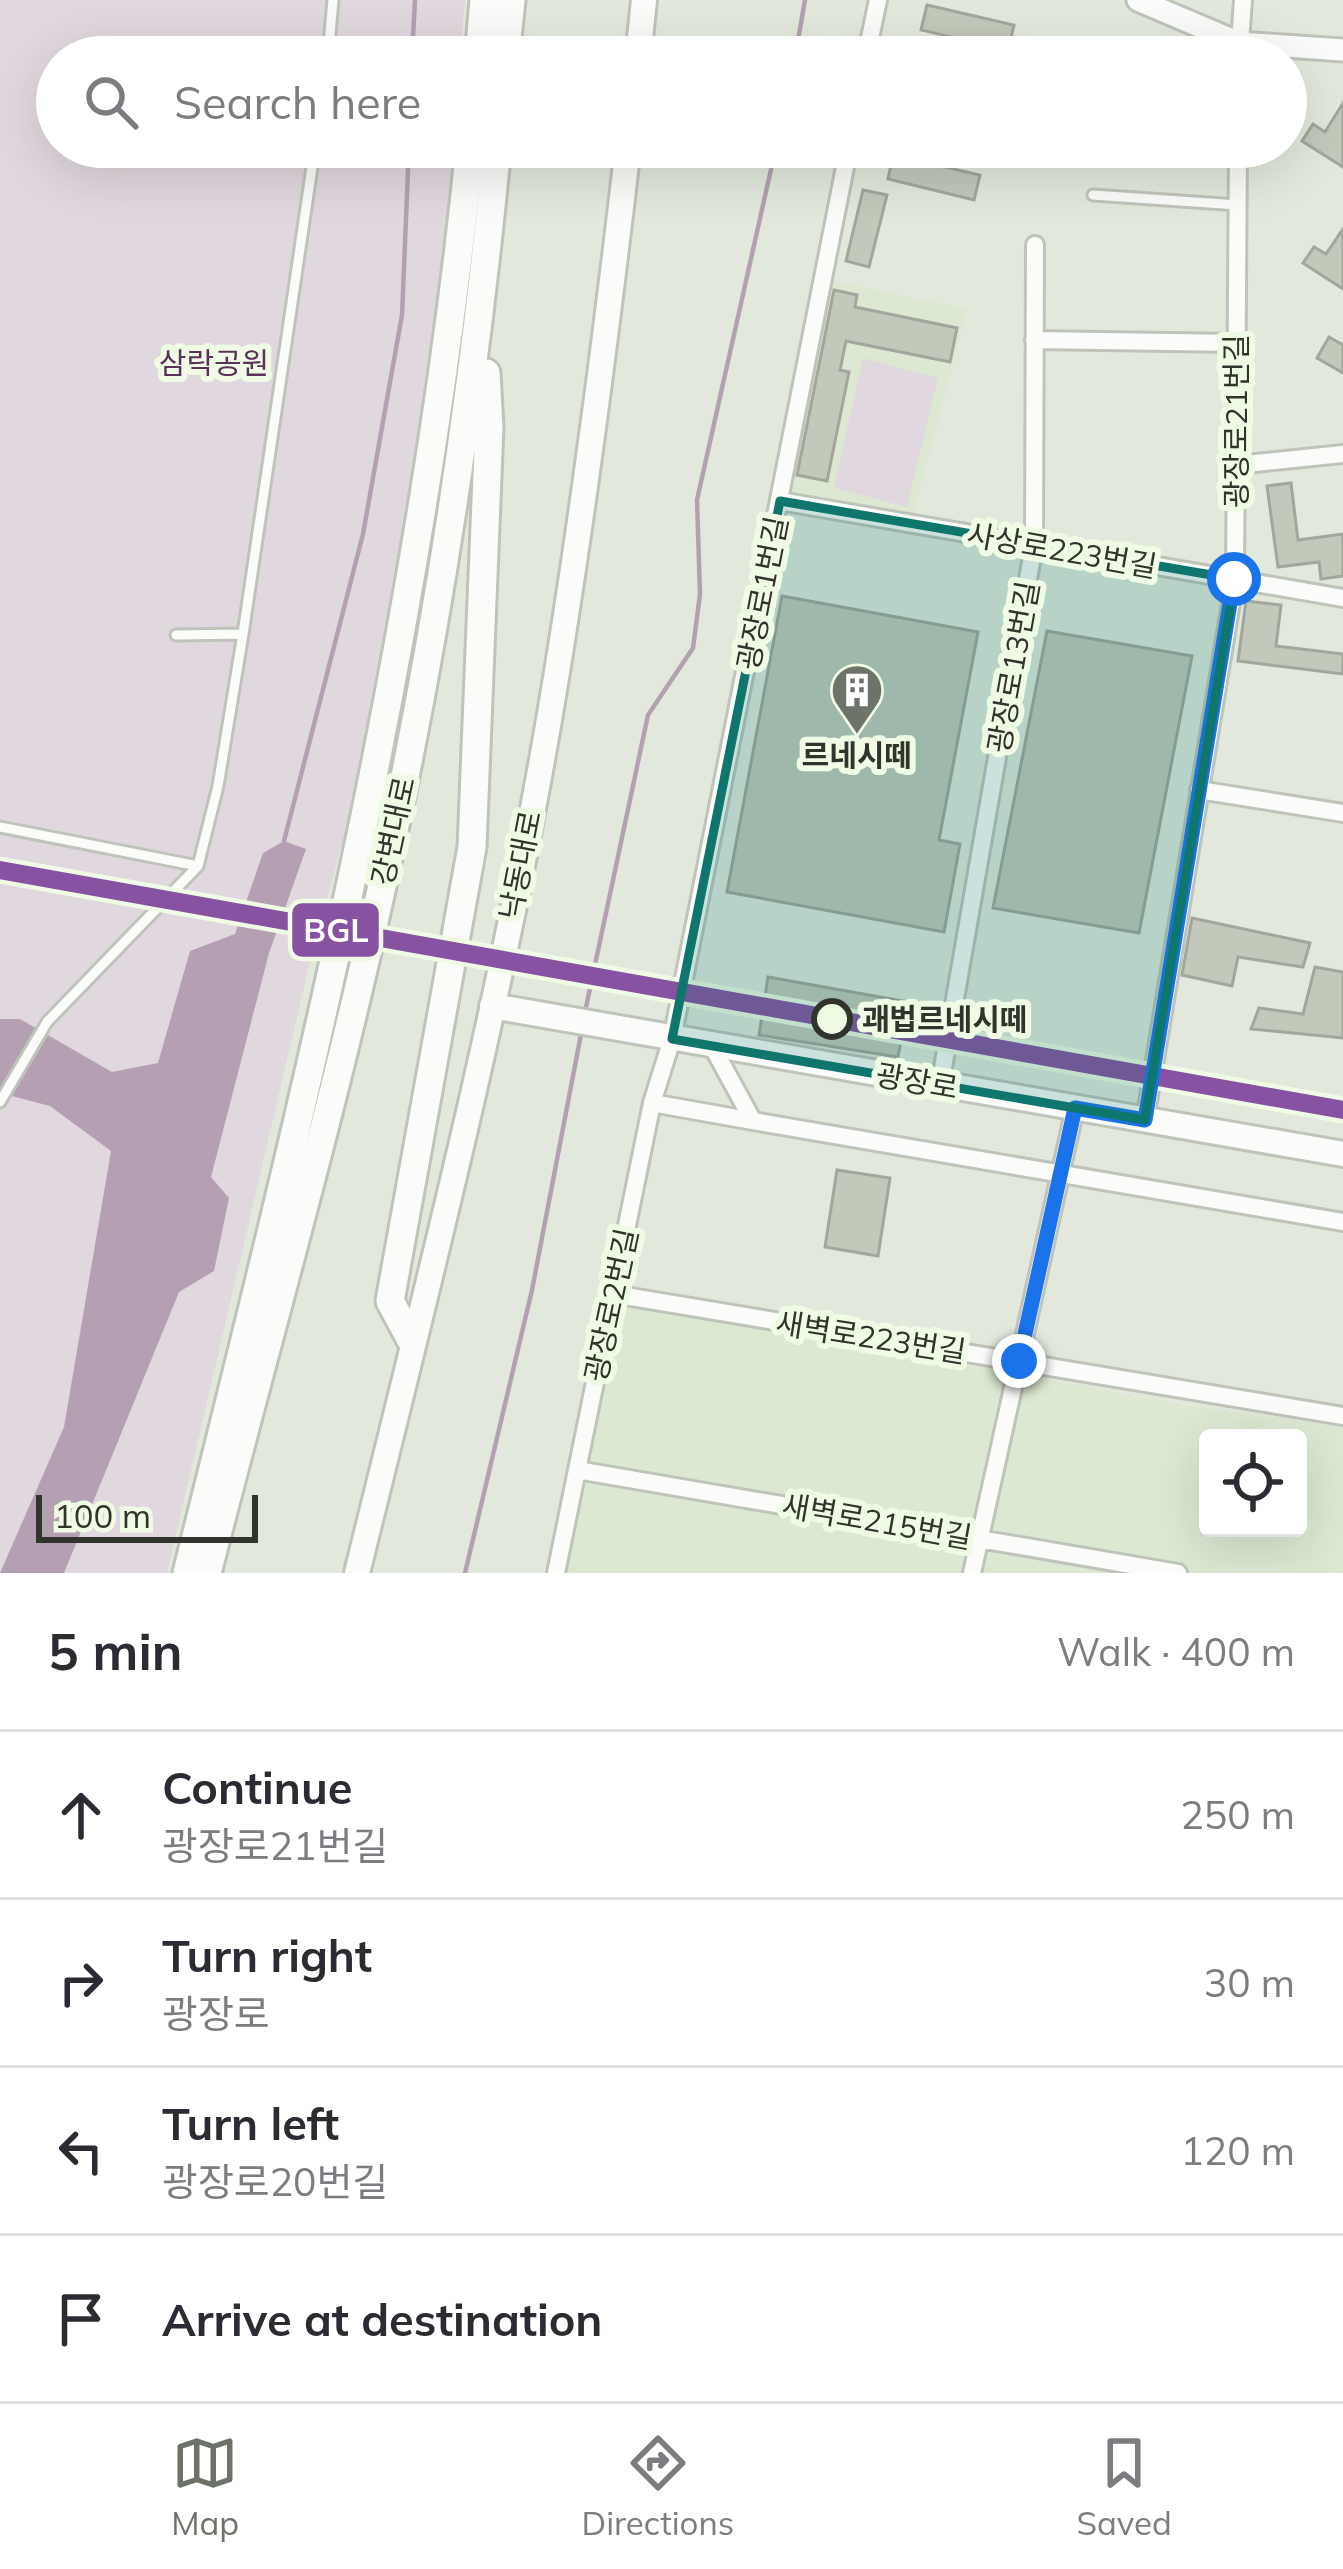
<!DOCTYPE html>
<meta charset="utf-8">
<style>
body{margin:0;font-family:Mulish,"Noto Sans KR",sans-serif;background:#f7f7f7;color:#2b2b33}
.controls{position:absolute;right:36px;bottom:36px;display:grid;overflow:hidden;border-radius:12px;box-shadow:0 12px 48px #0002}
.controls button{width:108px;height:108px;display:grid;place-items:center;padding:0;border:0;border-bottom:3px solid #e1e1e2;background:#fff;color:#2b2b33;font:60px sans-serif}
.scale{position:absolute;left:36px;bottom:30px;width:222px;box-sizing:border-box;padding-left:12px;border:6px solid #30342c;border-top:0;font-size:33px;line-height:42px;white-space:nowrap;color:#30342c;-webkit-text-stroke:9px #f0fbe5;paint-order:stroke}
.stop{position:absolute;width:36px;height:36px;margin:-27px;border:9px solid #1a73e8;border-radius:50%;background:#fff}
.stop.end{background:#1a73e8;border-color:#fff;box-shadow:0 3px 12px #0008}
.list{margin:0;padding:0;list-style:none}
h2{display:flex;justify-content:space-between;align-items:center;height:156px;margin:0;padding:0 48px;font-size:51px}
h2 small{font-size:39px;font-weight:400;color:#7c7c81}
.list li{display:grid;grid-template-columns:78px 1fr auto;gap:36px;align-items:center;box-sizing:border-box;height:168px;padding:0 48px;border-top:3px solid #e1e1e2}
.list b{display:block;font-size:45px;white-space:nowrap}
.list p{margin:0;font-size:39px;white-space:nowrap;color:#7c7c81}
.list em{font-size:39px;font-style:normal;color:#7c7c81}
.icon{flex:none;width:66px;height:66px;fill:none;stroke:currentColor;stroke-width:2;stroke-linecap:round;stroke-linejoin:round}
.map{position:relative;flex:none;width:1343px;height:1573px;overflow:hidden}
.search{position:absolute;background:#fff;box-shadow:0 12px 48px #0002;left:36px;right:36px;top:36px;height:132px;display:flex;align-items:center;gap:30px;box-sizing:border-box;padding:0 42px;border-radius:66px;color:#7c7c81;font-size:45px}
.sheet{height:828px;background:#fff}
nav{display:flex;justify-content:space-around;align-items:center;box-sizing:border-box;height:168px;border-top:3px solid #e1e1e2;background:#fff;font-size:33px;color:#7c7c81}
nav a{display:grid;justify-items:center;gap:6px}
nav .on{color:#6e736a}
.map>svg:first-child{display:block}
.built{fill:#dce8d2;fill-rule:evenodd}
.green{fill:#e1d7de}
.water{fill:#b5a0b3}
.lines{fill:none;stroke-linecap:round;stroke-linejoin:round}
.stream{stroke:#b5a0b3;stroke-width:4.5}
.building{fill:#c2c9bb;stroke:#a2a69d;stroke-width:3}
.service-casing{stroke:#bfc4bb;stroke-width:15}
.minor-casing{stroke:#bfc4bb;stroke-width:22}
.tertiary-casing{stroke:#bfc4bb;stroke-width:27}
.secondary-casing{stroke:#bfc4bb;stroke-width:30}
.trunk-casing{stroke:#bfc4bb;stroke-width:33}
.service{stroke:#fbfcfa;stroke-width:9}
.minor{stroke:#fbfcfa;stroke-width:16}
.tertiary{stroke:#fbfcfa;stroke-width:21}
.secondary{stroke:#fbfcfa;stroke-width:24}
.trunk{stroke:#fbfcfa;stroke-width:27}
.rail-1-casing{stroke:#f0fbe5;stroke-width:27}
.rail-1{stroke:#8652a1;stroke-width:18}
.route{stroke:#1a73e8;stroke-width:15}
.marked{fill:#0f766e;fill-opacity:0.2;stroke:#0f766e;stroke-width:9;stroke-linejoin:round}
.stop-dot{fill:#f0fbe5;stroke:#30342c;stroke-width:6}
.labels{text-anchor:middle;dominant-baseline:central;stroke-width:12;stroke-linejoin:round;paint-order:stroke}
.park-label{font-size:30px;fill:#5e315d;stroke:#f0fbe5}
.street-label{font-size:30px;fill:#30342c;stroke:#f0fbe5}
.poi-label{font-size:30px;font-weight:bold;fill:#30342c;stroke:#f0fbe5}
.stop-label{font-size:30px;font-weight:bold;fill:#30342c;stroke:#f0fbe5;text-anchor:start}
.line-badge{stroke:#f0fbe5;stroke-width:4.5}
.badge-label{font-size:33px;text-anchor:middle;font-weight:bold;fill:#fff}
</style>
<div class="map">
<svg width="1343" height="1573" viewBox="0 0 1343 1573">
<rect width="100%" height="100%" fill="#e2e9dc"/>
<path class="built" d="M828,280L967,309L913,516L776,491Z
M624,1303L1183,1405L1343,1426V1573H561L616,1316ZM1208,1438H1298V1528H1208Z"/>
<path class="green" d="M0,0H465L460,57H57V147H453L438,324L376,719L310,961L167,1573H0Z
M863,358L938,378L907,507L834,488Z"/>
<path class="water" d="M284,841L306,849L269,953L211,1177L229,1198L214,1271L179,1292L64,1573H0L64,1427L111,1151L50,1106L0,1093V1019H20L112,1072L158,1063L190,951L235,934L263,853Z"/>
<g class="lines">
<path class="stream" d="M412,57L415,0
M795,57L805,0
M284,841L363,534L402,315L409,147
M585,1012L648,715L693,648L700,594L697,500L776,147
M465,1573L532,1290L582,1029"/>
</g>
<path class="building" d="M927,5L1014,25L1008,50L921,30Z
M1343,103V167L1302,141L1313,124L1325,132Z
M893,155L980,175L974,200L888,179Z
M863,190L887,195L869,267L846,261Z
M1343,229V289L1303,263L1314,247L1326,254Z
M834,290L857,295L855,307L957,328L950,362L846,341L840,370L849,372L827,481L797,475Z
M1329,337L1343,345V373L1317,358Z
M1291,483L1298,540L1343,534V576L1321,579L1319,562L1278,567L1267,486Z
M782,596L978,632L939,840L960,844L944,932L727,892Z
M1246,601L1281,605L1276,646L1343,654V674L1238,661Z
M1047,631L1192,656L1139,933L993,908Z
M1192,918L1310,943L1303,967L1238,957L1232,986L1182,975Z
M1315,967L1343,972V1038L1251,1029L1259,1008L1303,1014Z
M768,977L908,1002L898,1057L759,1035Z
M837,1170L890,1178L878,1256L825,1247Z"/>
<g class="lines">
<g class="service-casing">
<path id="service" d="M328,57L333,0
M1093,195L1238,205
M176,635L243,634
M0,827L198,866
M0,1102L47,1022L198,866L218,786L243,634L315,147"/>
</g>
<g class="minor-casing">
<path id="minor" d="M866,57L878,0
M1239,57L1243,0
M1034,340L1237,343
M1236,465L1343,454
M780,501L1343,598
M1199,790L1343,813
M940,1085L1034,545L1035,245
M652,1103L753,1121L712,1046
M1145,1120L1235,579L1238,147
M753,1121L1343,1222
M613,1294L1343,1416
M577,1470L1178,1573
M556,1573L652,1103L672,1039L849,147
M972,1573L1075,1108"/>
</g>
<g class="tertiary-casing">
<path id="tertiary" d="M1138,0L1239,43L1343,50"/>
</g>
<g class="secondary-casing">
<path id="secondary" d="M638,57L644,0
M492,1006L1343,1154
M357,1573C427,1289 501,1002 550,714C582,525 606,337 628,147"/>
</g>
<g class="trunk-casing">
<path id="trunk" d="M479,57L484,0
M505,57L511,0
M411,1340L390,1301L472,847L489,427L486,373
M187,1573C305,1102 422,631 470,147
M207,1573C268,1335 337,1098 388,858C439,623 474,386 497,147"/>
</g>
<use href="#service" class="service"/>
<use href="#minor" class="minor"/>
<use href="#tertiary" class="tertiary"/>
<use href="#secondary" class="secondary"/>
<use href="#trunk" class="trunk"/>
<g class="rail-1-casing">
<path id="rail-1" d="M0,870L1343,1110"/>
</g>
<use href="#rail-1" class="rail-1"/>
</g>
<g class="lines">
<path class="route" d="M1019,1361L1075,1108L1145,1120L1234,579"/>
</g>
<path class="marked" d="M780,501L1235,579L1145,1120L672,1039Z"/>
<defs>
<g id="building-pin" transform="scale(2.7)"><path d="M0 17L-7.5 6A9.5 9.5 0 1 1 7.5 6Z" fill="#6e736a" stroke="#f0fbe5"/><path d="M-4-6H4V6H1V3H-1V6H-4ZM-2.5-4.3h1.7v1.8h-1.7ZM.8-4.3h1.7v1.8H.8ZM-2.5-1h1.7V.8h-1.7ZM.8-1h1.7V.8H.8Z" fill="#fff"/></g>
</defs>
<g fill-rule="evenodd">
<use href="#building-pin" x="857" y="690"/>
</g>
<circle class="stop-dot" cx="832" cy="1019" r="18"/>
<g class="labels">
<g class="park-label">
<text x="214" y="363">삼락공원</text>
</g>
<g class="street-label">
<text transform="translate(1236 421) rotate(-90)">광장로21번길</text>
<text transform="translate(1062 550) rotate(10)">사상로223번길</text>
<text transform="translate(762 593) rotate(-79)">광장로1번길</text>
<text transform="translate(1013 667) rotate(-80)">광장로13번길</text>
<text transform="translate(393 831) rotate(-78)">강변대로</text>
<text transform="translate(520 865) rotate(-79)">낙동대로</text>
<text transform="translate(917 1081) rotate(10)">광장로</text>
<text transform="translate(611 1305) rotate(-78)">광장로2번길</text>
<text transform="translate(871 1337) rotate(9)">새벽로223번길</text>
<text transform="translate(877 1521) rotate(10)">새벽로215번길</text>
</g>
<g class="poi-label">
<text x="857" y="755">르네시떼</text>
</g>
<g class="stop-label">
<text x="862" y="1019">괘법르네시떼</text>
</g>
</g>
<rect class="line-badge" x="290" y="901" width="91" height="58" rx="12" fill="#8652a1"/>
<g class="badge-label">
<text x="336" y="942">BGL</text>
</g>
</svg>
<div class="controls">
<button><svg class="icon" aria-label="locate" viewBox="0 0 24 24"><circle cx="12" cy="12" r="6"/><path d="M12 2v4M12 18v4M2 12h4M18 12h4"/></svg></button>
</div>
<div class="scale">100 m</div>
<div class="stop" style="left:1234px;top:579px"></div>
<div class="stop end" style="left:1019px;top:1361px"></div>
<div class="search"><svg class="icon" aria-label="search" viewBox="0 0 24 24"><circle cx="10" cy="10" r="6"/><path d="M15 15l6 6"/></svg>Search here</div>
</div>
<section class="sheet">
<h2>5 min<small>Walk · 400 m</small></h2>
<ul class="list">
<li><svg class="icon" aria-label="ahead" viewBox="0 0 24 24"><path d="M12 20V5M6 11l6-6 6 6"/></svg><div><b>Continue</b><p>광장로21번길</p></div><em>250 m</em></li>
<li><svg class="icon" aria-label="right" viewBox="0 0 24 24"><path d="M7 20v-9h11M14 6l5 5-5 5"/></svg><div><b>Turn right</b><p>광장로</p></div><em>30 m</em></li>
<li><svg class="icon" aria-label="left" viewBox="0 0 24 24"><path d="M17 20v-9H6M10 6l-5 5 5 5"/></svg><div><b>Turn left</b><p>광장로20번길</p></div><em>120 m</em></li>
<li><svg class="icon" aria-label="arrive" viewBox="0 0 24 24"><path d="M6 21V4h12l-3 4 3 4H6"/></svg><div><b>Arrive at destination</b></div></li>
</ul>
</section>
<nav>
<a class="on"><svg class="icon" aria-label="map" viewBox="0 0 24 24"><path d="M3 6l6-2 6 2 6-2v14l-6 2-6-2-6 2zM9 4v14M15 6v14"/></svg>Map</a>
<a><svg class="icon" aria-label="directions" viewBox="0 0 24 24"><path d="M12 3l9 9-9 9-9-9zM9 14v-3h6M13 9l2 2-2 2"/></svg>Directions</a>
<a><svg class="icon" aria-label="saved" viewBox="0 0 24 24"><path d="M7 4h10v16l-5-4-5 4z"/></svg>Saved</a>
</nav>
